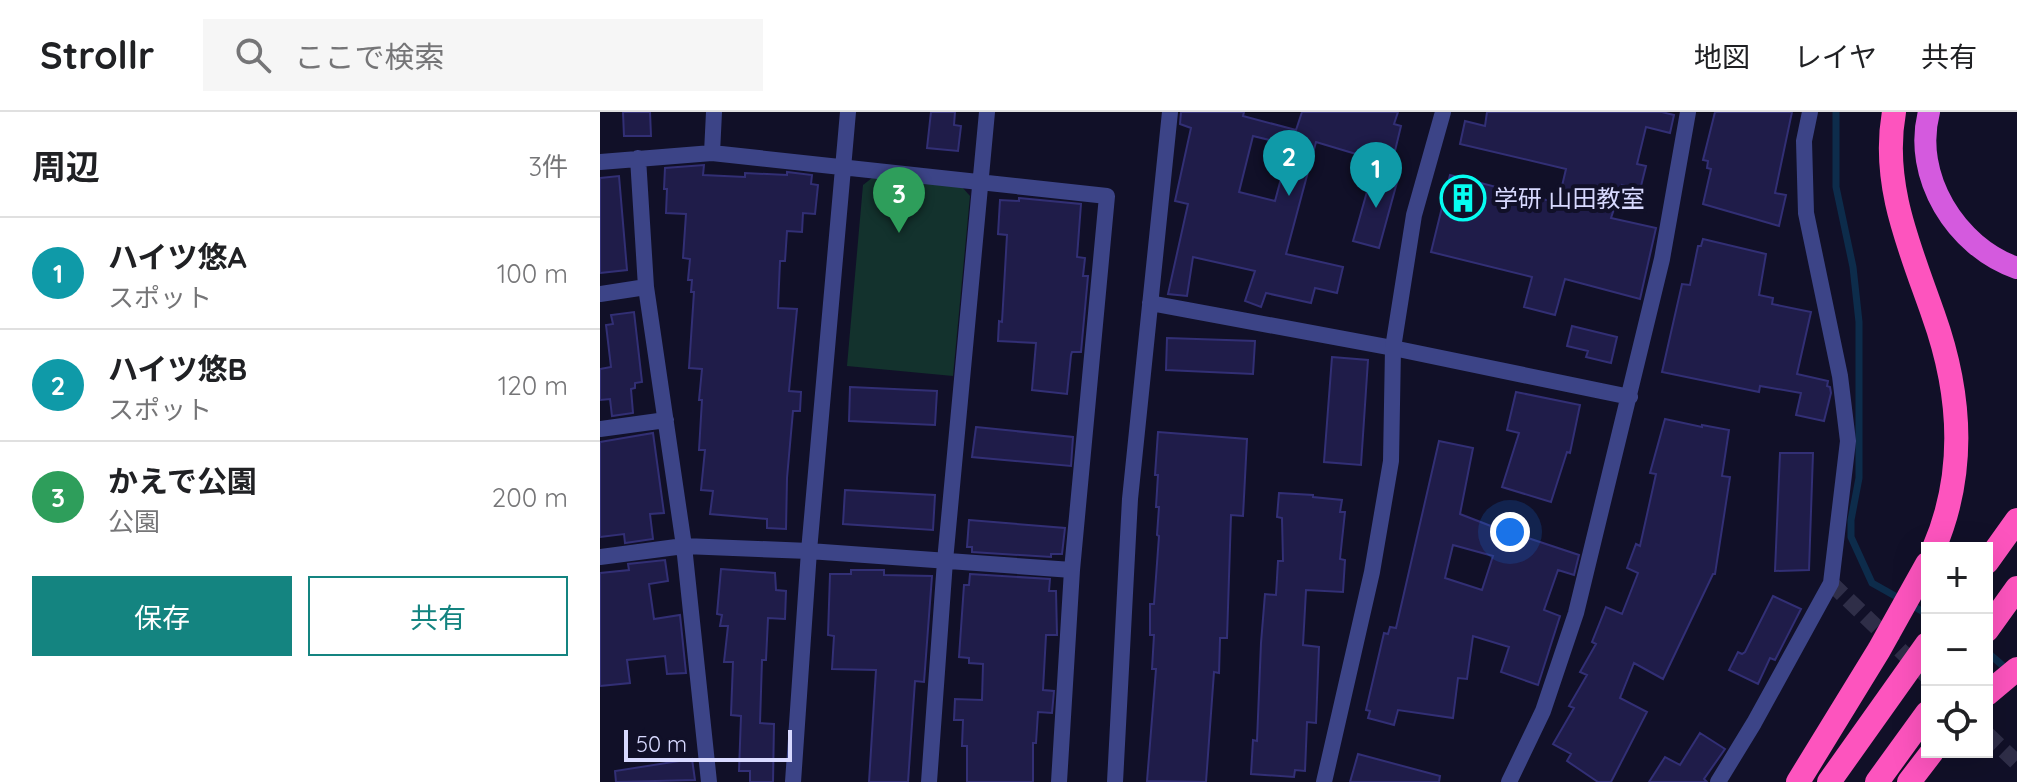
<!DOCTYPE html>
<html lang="ja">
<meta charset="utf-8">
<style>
body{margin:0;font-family:Quicksand,"Noto Sans JP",sans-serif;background:#f6f6f6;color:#202124}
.controls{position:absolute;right:24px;bottom:24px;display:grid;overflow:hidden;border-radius:0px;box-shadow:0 8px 32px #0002}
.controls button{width:72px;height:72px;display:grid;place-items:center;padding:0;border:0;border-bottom:2px solid #e0e0e0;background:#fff;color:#202124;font:40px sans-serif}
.scale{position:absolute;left:24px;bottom:20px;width:168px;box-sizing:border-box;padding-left:8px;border:4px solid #d8d9ff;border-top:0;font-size:22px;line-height:28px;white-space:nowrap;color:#d8d9ff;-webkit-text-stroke:6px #111028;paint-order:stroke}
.you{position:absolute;left:910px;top:420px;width:28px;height:28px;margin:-20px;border:6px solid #fff;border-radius:50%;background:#1a73e8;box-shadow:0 0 0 12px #1a73e833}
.badge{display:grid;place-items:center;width:52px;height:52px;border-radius:50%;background:#148480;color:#fff;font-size:26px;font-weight:700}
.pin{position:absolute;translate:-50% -66px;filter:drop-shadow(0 2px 4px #0008)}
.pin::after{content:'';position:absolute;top:42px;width:28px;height:24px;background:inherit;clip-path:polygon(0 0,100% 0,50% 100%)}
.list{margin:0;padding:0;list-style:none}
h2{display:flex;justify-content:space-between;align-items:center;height:104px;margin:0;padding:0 32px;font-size:34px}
h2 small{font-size:26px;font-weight:400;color:#757577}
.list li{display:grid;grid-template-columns:52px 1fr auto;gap:24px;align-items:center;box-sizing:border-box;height:112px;padding:0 32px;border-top:2px solid #e0e0e0}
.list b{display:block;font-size:30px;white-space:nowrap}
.list p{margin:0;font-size:26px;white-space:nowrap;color:#757577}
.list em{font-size:26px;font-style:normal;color:#757577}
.actions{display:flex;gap:16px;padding:24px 32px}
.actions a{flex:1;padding:18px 0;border:2px solid #148480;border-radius:0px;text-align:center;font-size:28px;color:#148480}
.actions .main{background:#148480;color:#fff}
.icon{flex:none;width:44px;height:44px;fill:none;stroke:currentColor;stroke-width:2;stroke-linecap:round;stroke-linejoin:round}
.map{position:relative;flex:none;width:1417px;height:670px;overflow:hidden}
header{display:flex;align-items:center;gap:48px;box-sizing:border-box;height:112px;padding:0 40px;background:#fff;border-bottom:2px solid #e0e0e0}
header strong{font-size:38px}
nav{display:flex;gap:44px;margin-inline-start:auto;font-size:28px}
.search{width:560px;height:72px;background:#f6f6f6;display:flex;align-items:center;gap:20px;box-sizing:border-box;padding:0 28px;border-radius:0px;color:#757577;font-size:30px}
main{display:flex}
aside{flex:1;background:#fff}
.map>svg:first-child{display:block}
.green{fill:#13322d}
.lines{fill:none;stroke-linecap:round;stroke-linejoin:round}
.stream{stroke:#0d2c4b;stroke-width:7}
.building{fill:#1f1c49;stroke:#322f75;stroke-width:2;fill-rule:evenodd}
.tertiary-tunnel{stroke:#2f2e48;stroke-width:16;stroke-dasharray:16 8;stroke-linecap:butt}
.minor{stroke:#3c4487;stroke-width:16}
.tertiary{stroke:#3c4487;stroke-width:16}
.trunk{stroke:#d45ade;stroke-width:22}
.motorway{stroke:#fd54be;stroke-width:24}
.labels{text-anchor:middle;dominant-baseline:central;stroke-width:8;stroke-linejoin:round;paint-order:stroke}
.poi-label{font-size:24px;fill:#d8d9ff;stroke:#111028;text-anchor:start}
</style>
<header>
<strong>Strollr</strong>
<div class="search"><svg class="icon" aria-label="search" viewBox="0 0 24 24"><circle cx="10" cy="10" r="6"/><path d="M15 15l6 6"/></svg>ここで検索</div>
<nav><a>地図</a><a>レイヤ</a><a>共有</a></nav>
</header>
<main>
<aside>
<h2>周辺<small>3件</small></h2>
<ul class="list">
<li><span class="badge" style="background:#0f9aa8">1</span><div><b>ハイツ悠A</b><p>スポット</p></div><em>100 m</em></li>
<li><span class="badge" style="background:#0f9aa8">2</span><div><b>ハイツ悠B</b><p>スポット</p></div><em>120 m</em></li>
<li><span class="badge" style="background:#2e9e5b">3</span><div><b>かえで公園</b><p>公園</p></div><em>200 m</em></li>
</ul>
<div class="actions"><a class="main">保存</a><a>共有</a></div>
</aside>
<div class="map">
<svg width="1417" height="670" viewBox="0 0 1417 670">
<rect width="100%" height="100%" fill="#111028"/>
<path class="green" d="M272,66L362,75L370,84L353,264L247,254L263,73Z"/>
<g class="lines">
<path class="stream" d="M1236,0V75L1253,155L1259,210V366L1251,408V425L1272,471L1327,502
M1387,540L1409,559"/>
</g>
<path class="building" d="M23,0H50L51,24H24Z
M331,0H355L354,13L361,14L358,39L327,36Z
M581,0H644L643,4L696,18L702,0H798L794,12L801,14L793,47L799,49L795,62L799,63L779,136L753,129L776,48L716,30L686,142L743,155L737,181L715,176L711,191L666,181L661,195L645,189L655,159L593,145L587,184L568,182L588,92L575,89L591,16L580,12ZM653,24L690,33L675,89L639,80Z
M887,0H1062L1074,3L1070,21L1046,15L1037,52L1046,54L1040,78L1022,73L1011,106L1056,116L1040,187L965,167L955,203L924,195L932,165L831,140L850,63L958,91L966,57L860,32L865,9L885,14Z
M1115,0H1192L1175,81L1186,83L1179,114L1103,92L1111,57L1107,56L1108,49L1103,48Z
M104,53L103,63L145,65V61L187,63V60L212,63L211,72L218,73L215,102L203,101L202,120L187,119L185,149H180L178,196L197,197L189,279L201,280L200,299H193L187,366L186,417L167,416V407L110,402L113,379L101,378L105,338H99L102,288H99L102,257L89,256L94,180H91L92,168H88L90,147L83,146L86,102L66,101L67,77H64L65,56Z
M19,64L27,158L0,161V66Z
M419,86L481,92L477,145L485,146L483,164H488L481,240H472L471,243L467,282L432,278L436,231L398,229L399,209L402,210L407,123L398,122L400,88L419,89Z
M1103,127L1166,142L1159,183L1173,186L1172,192L1211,200L1197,262L1228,269L1227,274L1230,275L1231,281L1224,309L1196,303L1201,281L1160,274L1159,280L1062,260L1082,172L1090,173L1098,134H1101Z
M34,200L42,270L35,271V276L31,277L33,301L12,304L10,287L0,288V257L11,255L6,213L13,212L11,203Z
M972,214L1017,225L1011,251L986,245L988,239L967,234Z
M567,226L655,229L653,262L566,258Z
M732,245L768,248L761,353L724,350Z
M250,275L337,279L335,313L249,309Z
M916,280L980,293L970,341L967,340L951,390L902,375L919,321L907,318Z
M1065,307L1102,315V313L1129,318L1122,364L1130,365L1115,462H1113L1063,567L1034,551L1020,586L1047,600L1011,670H998L967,649L971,642L953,632L974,596L969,594L987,563L980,560L996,532L992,530L1006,495L1022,502L1038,461L1027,456L1036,432L1040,434L1056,362L1050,361Z
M376,315L473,325L471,354L372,345Z
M558,320L647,327L643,404L631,403L627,526H620L619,561L614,560L606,670L547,669L556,557H552L554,523H550V492H554L559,424L557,423L559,395H556L558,363H555Z
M53,321L64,401L50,402L53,427L25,431L24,422L0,425V330Z
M839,329L873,336L860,402L927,428L928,426L979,443L974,463L958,458L944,498L960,504L938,573L901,560L909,535L873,524L867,567L858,566L853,606L798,598L794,613L768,606L770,599L766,598L784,521L788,522L790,515L796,516ZM853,433L893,444L882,478L845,466Z
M1180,341H1213L1209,458L1175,459Z
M245,378L335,383L333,418L243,412Z
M679,381L713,383V385L742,388L740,400H745L740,447L745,448L743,480L706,478L703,533L719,535L716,611L707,610L705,659L695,658L694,665L651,662L653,628L657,629L661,531L665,482L676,483L678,449H683L682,406L677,405Z
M369,408L465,416L462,442H451V445L372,440V435H367Z
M65,448L68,469L49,472L54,507L80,503L86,561L67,562L65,544L27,548L30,571L0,574V461L29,458L28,452Z
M121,457L175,461L176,478L186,479L185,507L168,506L166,548H162L160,611L174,612L173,670H150V659H139L141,604L131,603L133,550H124L128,514H120L122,503L117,502Z
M251,458H284V463L332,464L324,570L315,569L308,670H269L276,558L232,557L234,524L228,523L230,462H251Z
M370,462L450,467L449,479H456L457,523H446L443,578L454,579L452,601L438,600L436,631H433V670H367V634H362L363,608H354L355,587L382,588L383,552L369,551V546L359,545L364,473H369Z
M1173,484L1201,497L1175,548L1170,546L1158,572L1129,558L1138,540L1142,542L1145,540Z
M1100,621L1125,637L1104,667L1107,670H1049L1065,645L1080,653Z
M758,642L840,664L839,670H750Z
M92,647L95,668L16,670L15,659Z"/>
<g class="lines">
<path class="tertiary-tunnel" d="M1231,471L1327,564
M1387,622L1417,651"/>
<path class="minor" d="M112,41L114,0
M38,46L46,175L84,434L109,670
M0,50L112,41L507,84L472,458L459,670
M0,182L46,175
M550,191L793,236L1030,285
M0,317L66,308
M0,445L84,434L209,439L472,458
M193,670L209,439L248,0
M329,670L345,449L387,0
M515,670L530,387L570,0
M909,670L943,599L976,501L1062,147L1088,0
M1118,670L1154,611L1231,471L1248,329L1240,264L1206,101L1204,29L1210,0"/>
<path class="tertiary" d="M724,670L772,460L791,349L793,236L814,103L843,0"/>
<path class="trunk" d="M1329,0C1312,64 1356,135 1417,156"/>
<path class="motorway" d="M1294,0C1281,72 1310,136 1333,202C1361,280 1367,359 1334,436
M1387,450L1417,408
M1387,518L1417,476
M1387,582L1417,557
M1198,670L1279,538L1327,452
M1229,670L1327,532
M1277,670L1327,601
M1309,670L1332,640"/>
</g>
<defs>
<g id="building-ring" transform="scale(2.3)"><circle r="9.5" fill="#111028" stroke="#06fdf1" stroke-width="1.5"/><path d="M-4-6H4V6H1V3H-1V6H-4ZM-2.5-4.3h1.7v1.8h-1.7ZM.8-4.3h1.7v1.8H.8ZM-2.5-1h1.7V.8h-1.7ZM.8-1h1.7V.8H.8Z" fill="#06fdf1"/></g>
</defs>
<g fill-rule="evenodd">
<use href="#building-ring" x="863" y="86"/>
</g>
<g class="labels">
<g class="poi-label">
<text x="894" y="86">学研 山田教室</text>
</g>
</g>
</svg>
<div class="controls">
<button>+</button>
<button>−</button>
<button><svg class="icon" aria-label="locate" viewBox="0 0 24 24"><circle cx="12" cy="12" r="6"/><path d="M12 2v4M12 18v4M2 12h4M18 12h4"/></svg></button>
</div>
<div class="scale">50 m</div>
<div class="you"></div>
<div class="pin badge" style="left:776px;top:96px;background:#0f9aa8">1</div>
<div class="pin badge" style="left:689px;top:84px;background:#0f9aa8">2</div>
<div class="pin badge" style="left:299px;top:121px;background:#2e9e5b">3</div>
</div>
</main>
